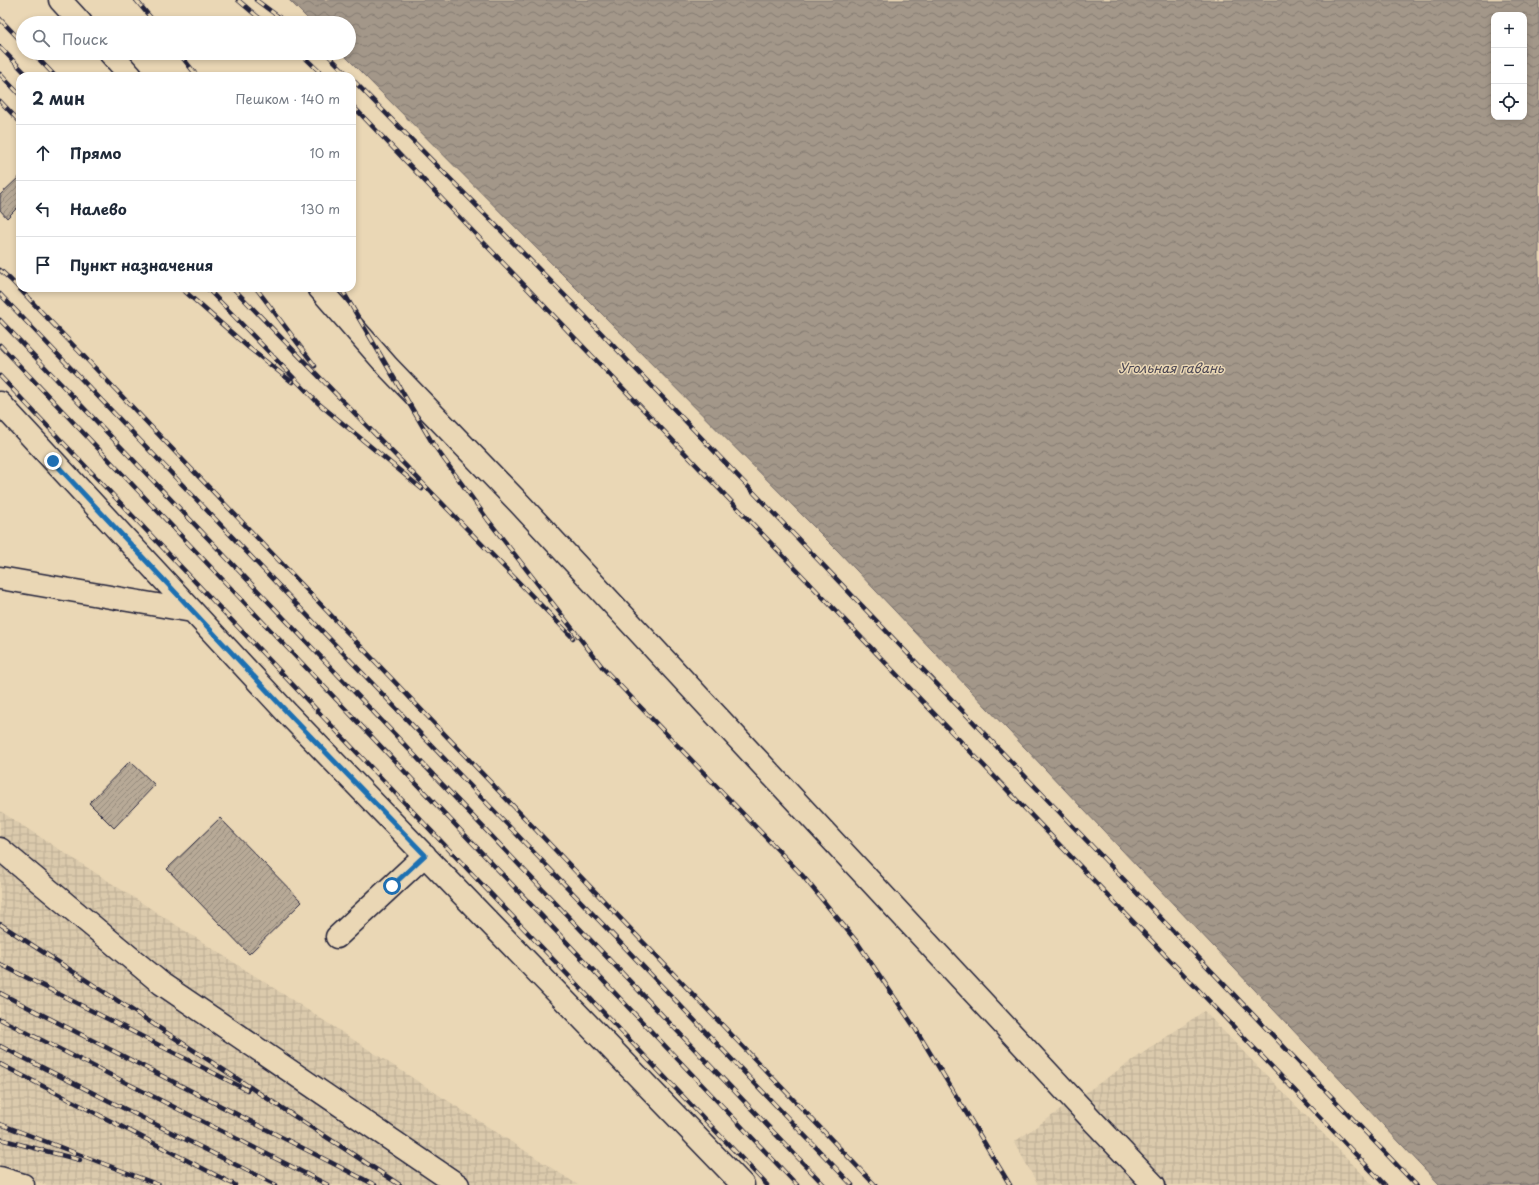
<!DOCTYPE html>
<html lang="ru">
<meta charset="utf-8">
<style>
body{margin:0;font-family:"Playpen Sans",sans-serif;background:#f6f6f7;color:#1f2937}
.controls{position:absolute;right:12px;top:12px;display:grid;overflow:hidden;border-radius:8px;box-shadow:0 2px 6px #0003}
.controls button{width:36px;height:36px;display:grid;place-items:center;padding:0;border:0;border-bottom:1px solid #e0e1e3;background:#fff;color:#1f2937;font:20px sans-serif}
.stop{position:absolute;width:12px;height:12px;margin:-9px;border:3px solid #1f6fb2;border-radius:50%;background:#fff}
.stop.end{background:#1f6fb2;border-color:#fff;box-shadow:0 1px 4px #0008}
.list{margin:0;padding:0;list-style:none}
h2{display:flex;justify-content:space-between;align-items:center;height:52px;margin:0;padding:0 16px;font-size:17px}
h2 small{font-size:13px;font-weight:400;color:#747a83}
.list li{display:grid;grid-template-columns:26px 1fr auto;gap:12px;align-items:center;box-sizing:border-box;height:56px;padding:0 16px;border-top:1px solid #e0e1e3}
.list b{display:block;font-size:15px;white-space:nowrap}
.list em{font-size:13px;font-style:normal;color:#747a83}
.icon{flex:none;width:22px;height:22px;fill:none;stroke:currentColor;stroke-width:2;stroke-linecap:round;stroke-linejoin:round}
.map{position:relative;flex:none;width:1539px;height:1185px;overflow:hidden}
.search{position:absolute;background:#fff;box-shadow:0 2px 6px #0003;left:16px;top:16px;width:340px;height:44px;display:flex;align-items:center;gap:10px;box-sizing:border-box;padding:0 14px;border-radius:22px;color:#747a83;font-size:15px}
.panel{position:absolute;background:#fff;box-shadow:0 2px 6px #0003;left:16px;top:72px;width:340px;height:220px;border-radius:12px}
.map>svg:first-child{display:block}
.industrial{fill:url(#industrial-grid)}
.water{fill:url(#water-waves);stroke:#6f686a;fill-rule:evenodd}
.building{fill:url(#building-hatch);stroke:#22223b}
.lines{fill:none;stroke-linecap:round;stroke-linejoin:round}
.minor-casing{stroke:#22223b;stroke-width:25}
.minor{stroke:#ead7b5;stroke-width:22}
.rail-casing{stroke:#22223b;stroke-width:4.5}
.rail{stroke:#ead7b5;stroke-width:3;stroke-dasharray:9;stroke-linecap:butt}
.route{stroke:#1f6fb2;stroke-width:5}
.labels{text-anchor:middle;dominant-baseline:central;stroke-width:3;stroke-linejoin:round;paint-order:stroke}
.water-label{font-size:13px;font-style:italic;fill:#494552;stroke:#ead7b5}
</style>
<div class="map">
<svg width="1539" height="1185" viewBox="0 0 1539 1185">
<defs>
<pattern id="industrial-grid" width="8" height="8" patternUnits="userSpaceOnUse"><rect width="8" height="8" fill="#dbcaac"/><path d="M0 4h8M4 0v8" fill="none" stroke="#bcad95"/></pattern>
<pattern id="water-waves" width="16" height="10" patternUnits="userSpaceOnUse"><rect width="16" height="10" fill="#a39789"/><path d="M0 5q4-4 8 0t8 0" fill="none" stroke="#847b71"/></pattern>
<pattern id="building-hatch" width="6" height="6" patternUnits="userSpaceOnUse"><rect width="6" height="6" fill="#b8aa97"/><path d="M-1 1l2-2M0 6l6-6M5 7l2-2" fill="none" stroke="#958a7c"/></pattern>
</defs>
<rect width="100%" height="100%" fill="#ead7b5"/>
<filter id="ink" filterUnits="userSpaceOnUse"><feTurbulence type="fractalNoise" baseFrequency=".025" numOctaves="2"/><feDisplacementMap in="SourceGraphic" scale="8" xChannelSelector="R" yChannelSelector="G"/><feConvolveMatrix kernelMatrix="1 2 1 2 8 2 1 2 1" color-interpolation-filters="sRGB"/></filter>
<g filter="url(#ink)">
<path class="industrial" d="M0,811L578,1185H47L0,1170Z
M1204,1011L1373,1185H1038L1014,1142Z"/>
<path class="water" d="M289,0H1539V1185H1440L838,551L342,53H349V23H312ZM1494,15H1524V117H1494Z"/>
<path class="building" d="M20,176V205L7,218L0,210V195Z
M130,761L155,785L114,828L89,803Z
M220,818L302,902L249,954L167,869Z"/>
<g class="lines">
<g class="minor-casing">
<path id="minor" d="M60,0L81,23
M110,53L131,76
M319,288L388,367L520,504L1094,1122L1154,1185
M0,403L287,713L743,1185
M0,578L192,611
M0,849L162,984L458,1185
M337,937L425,855
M0,1178L23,1185"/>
</g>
<use href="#minor" class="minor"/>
<g class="rail-casing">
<path id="rail" d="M136,0L155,23
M238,0L265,23
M256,0L287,23
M0,19L23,43
M0,47L28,76
M33,53L55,76
M179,53L197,76
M300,53L324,76
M326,53L349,76
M0,74L20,95
M352,79L584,315L1416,1185
M0,101L20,122
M352,105L1385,1185
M0,270L11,280L875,1185
M181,288L249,348L292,382
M207,288L318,403L422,489
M233,288L573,638
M256,288L315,366
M341,288L433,444L488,520L603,668L802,875L857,942L915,1028L1010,1185
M0,294L852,1185
M0,320L824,1185
M0,345L797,1185
M0,376L767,1185
M0,924L400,1185
M0,964L247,1090
M0,993L375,1185
M0,1019L328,1185
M0,1046L276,1185
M0,1064L235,1185
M0,1124L159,1185
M0,1139L80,1160"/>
</g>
<use href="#rail" class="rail"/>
</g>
</g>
<g class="lines" filter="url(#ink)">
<path class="route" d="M53,461L287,712L425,855L392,886"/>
</g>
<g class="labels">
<g class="water-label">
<text x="1171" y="367">Угольная гавань</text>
</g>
</g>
</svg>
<div class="controls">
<button>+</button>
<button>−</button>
<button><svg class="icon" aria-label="locate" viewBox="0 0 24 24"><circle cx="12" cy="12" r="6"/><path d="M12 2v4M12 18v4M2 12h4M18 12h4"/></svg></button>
</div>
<div class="stop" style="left:392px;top:886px"></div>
<div class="stop end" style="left:53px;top:461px"></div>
<div class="search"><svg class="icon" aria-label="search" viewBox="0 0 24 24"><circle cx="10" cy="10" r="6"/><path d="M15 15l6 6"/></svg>Поиск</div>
<section class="panel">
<h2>2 мин<small>Пешком · 140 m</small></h2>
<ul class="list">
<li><svg class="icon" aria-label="ahead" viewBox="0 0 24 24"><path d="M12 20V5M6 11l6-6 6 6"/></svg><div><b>Прямо</b></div><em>10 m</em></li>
<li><svg class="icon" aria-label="left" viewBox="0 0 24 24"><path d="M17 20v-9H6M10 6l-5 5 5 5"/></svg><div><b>Налево</b></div><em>130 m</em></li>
<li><svg class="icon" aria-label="arrive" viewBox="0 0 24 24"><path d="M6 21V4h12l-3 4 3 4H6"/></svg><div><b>Пункт назначения</b></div></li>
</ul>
</section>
</div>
